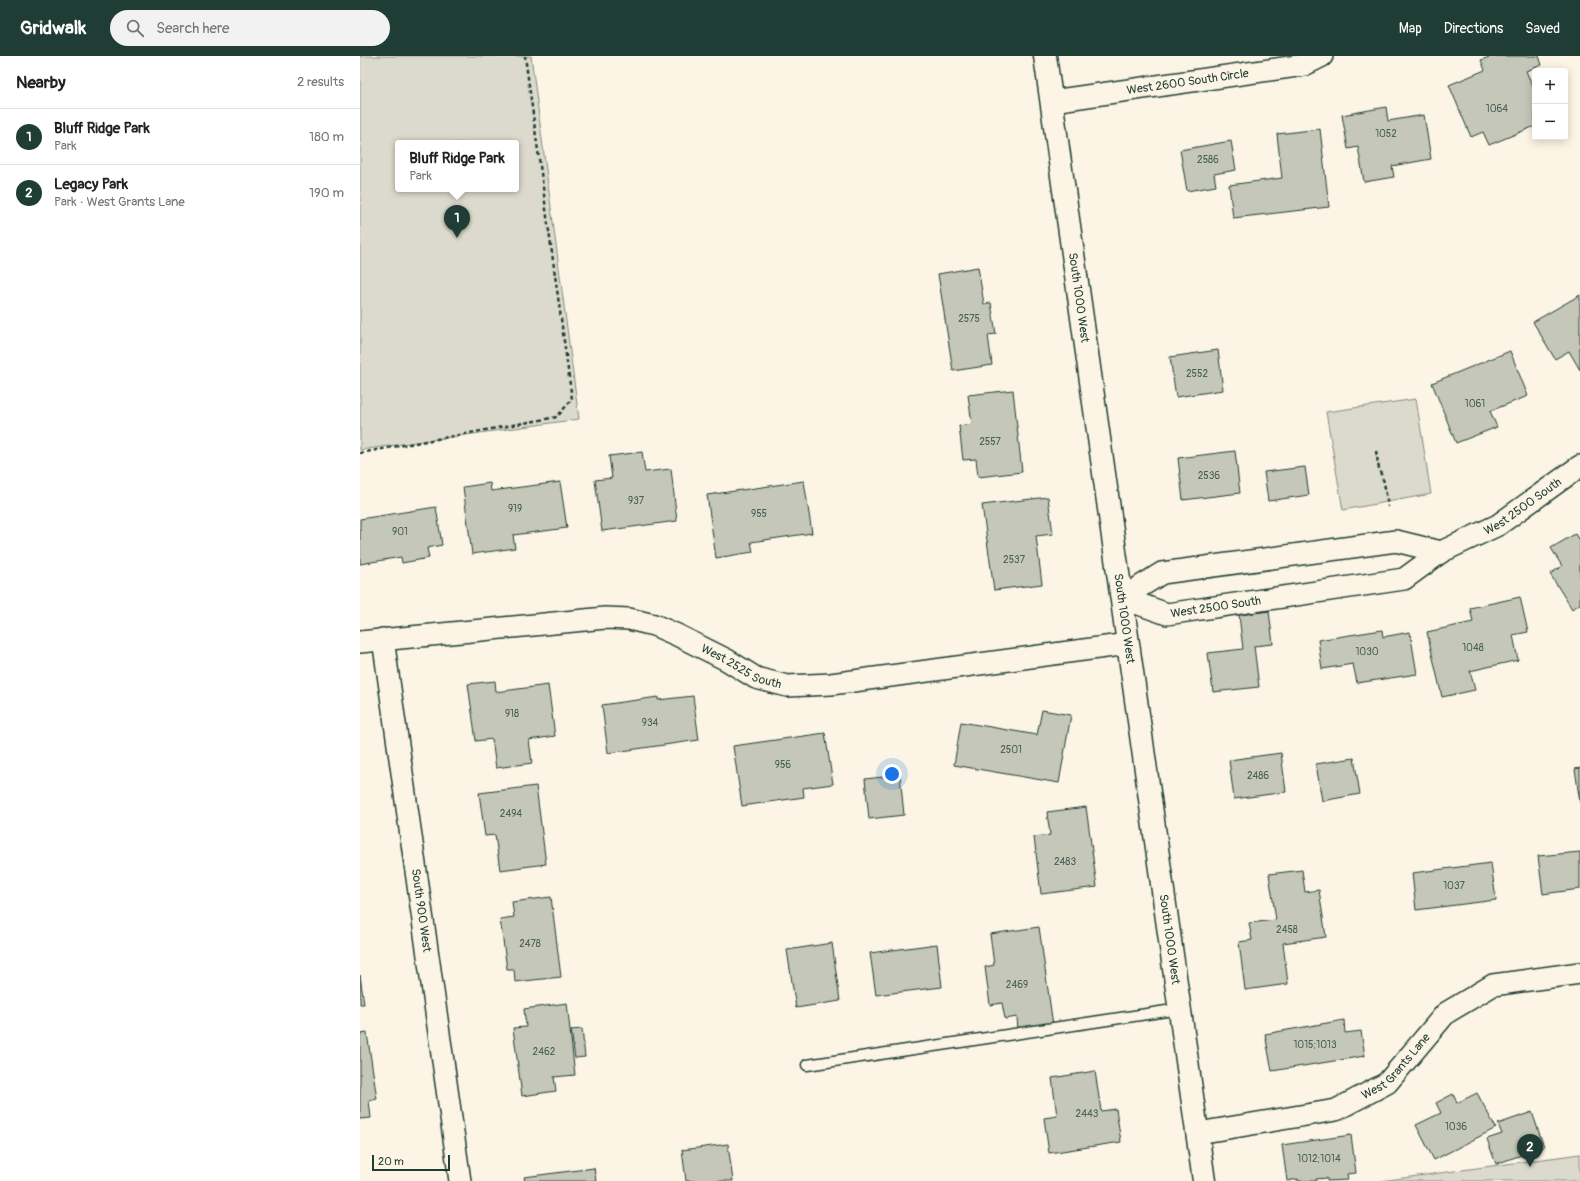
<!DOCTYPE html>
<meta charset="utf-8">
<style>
body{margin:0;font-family:Pangolin,sans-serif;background:#f2f2f2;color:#222}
.controls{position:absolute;right:12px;top:12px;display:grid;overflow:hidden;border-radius:4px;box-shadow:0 2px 10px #0003}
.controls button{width:36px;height:36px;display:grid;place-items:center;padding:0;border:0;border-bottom:1px solid #e0e0e0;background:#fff;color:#222;font:20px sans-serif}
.scale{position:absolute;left:12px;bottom:10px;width:78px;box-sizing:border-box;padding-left:4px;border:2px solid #1f3d34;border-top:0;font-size:11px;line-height:14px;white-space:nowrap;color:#1f3d34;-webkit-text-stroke:3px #fcf5e5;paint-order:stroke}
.you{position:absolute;left:532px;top:718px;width:14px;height:14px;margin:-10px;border:3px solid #fff;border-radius:50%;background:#1a73e8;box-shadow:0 0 0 6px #1a73e833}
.badge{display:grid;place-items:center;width:26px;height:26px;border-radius:50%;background:#1f3d34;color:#fff;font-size:13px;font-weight:700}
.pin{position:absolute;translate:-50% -33px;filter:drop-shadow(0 1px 2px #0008)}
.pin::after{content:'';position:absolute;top:21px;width:14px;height:12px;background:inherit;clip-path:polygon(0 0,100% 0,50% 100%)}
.popup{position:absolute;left:35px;top:84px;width:124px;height:52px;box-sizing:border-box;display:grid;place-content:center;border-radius:4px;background:#fff;filter:drop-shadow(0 1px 3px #0005);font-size:13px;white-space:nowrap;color:#767676}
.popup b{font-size:15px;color:#222}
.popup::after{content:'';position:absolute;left:50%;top:100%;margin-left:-8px;border:8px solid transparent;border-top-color:#fff}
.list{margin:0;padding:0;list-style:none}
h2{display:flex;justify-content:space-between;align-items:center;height:52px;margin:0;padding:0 16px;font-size:17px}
h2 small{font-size:13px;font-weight:400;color:#767676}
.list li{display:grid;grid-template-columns:26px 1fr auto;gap:12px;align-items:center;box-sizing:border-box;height:56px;padding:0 16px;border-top:1px solid #e0e0e0}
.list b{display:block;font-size:15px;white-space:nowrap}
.list p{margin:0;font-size:13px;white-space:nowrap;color:#767676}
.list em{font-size:13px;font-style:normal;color:#767676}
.icon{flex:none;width:22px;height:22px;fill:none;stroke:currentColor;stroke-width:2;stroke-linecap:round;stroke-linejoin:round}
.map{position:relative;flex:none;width:1220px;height:1125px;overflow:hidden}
header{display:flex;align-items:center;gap:24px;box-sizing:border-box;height:56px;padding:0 20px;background:#1f3d34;color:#fff}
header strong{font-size:19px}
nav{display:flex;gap:22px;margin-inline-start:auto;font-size:14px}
.search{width:280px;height:36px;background:#f2f2f2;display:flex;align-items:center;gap:10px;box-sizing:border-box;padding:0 14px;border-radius:22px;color:#767676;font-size:15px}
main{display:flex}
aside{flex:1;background:#fff}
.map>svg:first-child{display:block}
.green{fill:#dcdacc;stroke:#7e8c80;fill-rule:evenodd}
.building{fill:#c5c7b9;stroke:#1f3d34}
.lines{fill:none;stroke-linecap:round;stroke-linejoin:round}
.lane-casing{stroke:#1f3d34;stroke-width:13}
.street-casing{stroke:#1f3d34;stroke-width:24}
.secondary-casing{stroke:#1f3d34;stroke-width:25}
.path{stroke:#1f3d34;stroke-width:2.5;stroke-dasharray:4 3;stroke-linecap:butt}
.lane{stroke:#fcf5e5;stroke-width:10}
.street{stroke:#fcf5e5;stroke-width:21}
.secondary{stroke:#fcf5e5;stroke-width:22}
.labels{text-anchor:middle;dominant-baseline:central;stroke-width:3;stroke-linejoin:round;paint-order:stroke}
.number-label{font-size:10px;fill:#486055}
.street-label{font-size:12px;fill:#1f3d34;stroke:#fcf5e5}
</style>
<header>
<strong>Gridwalk</strong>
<div class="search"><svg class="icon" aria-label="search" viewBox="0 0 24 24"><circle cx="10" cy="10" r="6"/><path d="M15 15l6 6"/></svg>Search here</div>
<nav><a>Map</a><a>Directions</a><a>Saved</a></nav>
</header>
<main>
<aside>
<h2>Nearby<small>2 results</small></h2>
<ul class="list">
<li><span class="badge">1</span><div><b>Bluff Ridge Park</b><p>Park</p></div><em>180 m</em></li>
<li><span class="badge">2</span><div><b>Legacy Park</b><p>Park · West Grants Lane</p></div><em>190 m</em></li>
</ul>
</aside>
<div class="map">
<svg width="1220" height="1125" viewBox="0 0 1220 1125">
<rect width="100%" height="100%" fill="#fcf5e5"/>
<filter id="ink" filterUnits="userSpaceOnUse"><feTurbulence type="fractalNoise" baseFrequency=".025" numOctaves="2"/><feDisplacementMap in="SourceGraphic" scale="8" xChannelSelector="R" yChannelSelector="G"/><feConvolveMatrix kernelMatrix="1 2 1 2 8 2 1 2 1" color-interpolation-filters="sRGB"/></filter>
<g filter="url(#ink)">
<path class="green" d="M0,0H171L219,363L0,394ZM38,87H156V133H38Z
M1056,343L1071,438L983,454L966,356Z
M1220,1098V1125H1021Z"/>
<path class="building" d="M1132,0H1179L1182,9L1166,15L1175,35V70L1129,89L1123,76L1111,81L1089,29L1125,14L1121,4Z
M1026,51L1028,65L1064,59L1071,103L1032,110L1034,121L1004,126L998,91L988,93L982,59Z
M960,73L969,151L873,162L869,129L922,122L917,78Z
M871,85L876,114L854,118L856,130L827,135L820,94Z
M618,211L624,248L631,247L636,278L628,279L632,309L593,315L578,218Z
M1220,239V314L1209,295L1195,303L1173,266Z
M858,294L863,334L816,341L810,301Z
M1150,295L1168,340L1130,355L1137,371L1096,387L1072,327Z
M653,334L662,416L618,421L616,403L603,404L599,370L612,368L608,339Z
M875,395L880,437L823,444L818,402Z
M282,396L285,416L311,413L317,465L242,475L235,424L252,422L249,400Z
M945,411L949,439L908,445L904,416Z
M444,425L452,477L391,486L393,496L356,502L347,439Z
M200,426L207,472L153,479L155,492L112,498L103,431L130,427L131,435Z
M688,441L693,478L676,480L682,528L634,534L622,449Z
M76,451L82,489L67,492L69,502L42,507L41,501L0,508V463Z
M1215,478L1218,483L1220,482V548L1212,553L1190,518L1202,510L1191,492Z
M1160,541L1168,576L1153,579L1158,604L1110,615L1115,634L1082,641L1067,576L1113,566L1110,552Z
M909,555L913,588L894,590L899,631L853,636L848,597L883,593L879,559Z
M1022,574L1023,581L1050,576L1057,618L997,627L993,608L962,613L958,584Z
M135,625L136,636L188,629L195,680L169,684L172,707L136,712L132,683L116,685L108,628Z
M333,640L339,684L248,697L242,649L298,641V644Z
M682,654L711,659L699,727L594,709L601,666L677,679Z
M465,677L473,728L443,732L444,741L382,750L373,690Z
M921,697L926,736L874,743L869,704Z
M994,702L1000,738L962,745L956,708Z
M1220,712V747L1215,713Z
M540,719L544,759L509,763L505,723Z
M176,730L186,808L140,814L135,779L125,780L119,737Z
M726,751L737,831L681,838L674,781L690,779L687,756Z
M1220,796V833L1183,838L1178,800Z
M1131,807L1136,844L1056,854L1052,817Z
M942,814L945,836L959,834L966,881L923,887L928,928L885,934L879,886L892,884L889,867L916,864L909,818Z
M191,841L201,921L155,926L154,913H147L140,863L154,861L152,846Z
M679,871L693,969L658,974L657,961L645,963L642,947L630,949L625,911L634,909L630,878Z
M472,887L480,945L436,952L427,894Z
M577,888L582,931L516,939L510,897Z
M0,919L4,948H0Z
M207,947L215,1019L194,1021L196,1035L162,1040L153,972L166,971L164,953Z
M984,964L985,977L1001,975L1005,1000L912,1015L905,978Z
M222,973L225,1001L215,1002L211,974Z
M7,977L17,1043L9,1045L11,1062L0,1063V978Z
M735,1015L741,1055L756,1053L761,1086L689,1097L684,1062L697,1060L692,1022Z
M1117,1037L1136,1072L1074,1104L1056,1069L1081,1057L1076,1047L1093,1038L1097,1047Z
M1172,1056L1184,1091L1136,1108L1127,1083L1142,1078L1138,1068Z
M991,1079L996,1117L987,1118L988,1124L967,1125V1122L956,1123V1125H938V1123L927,1125L922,1089Z
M368,1088L373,1125H326L322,1094Z
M234,1112L236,1125H165L164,1121Z"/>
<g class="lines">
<g class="lane-casing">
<path id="lane" d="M447,1009L820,953"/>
</g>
<g class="street-casing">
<g id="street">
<path id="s1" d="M692,45L944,9L962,0"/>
<path id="s2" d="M762,542L807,558L1044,523L1081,496L1138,469L1220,410"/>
<path d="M762,542L802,517L1036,485L1081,496"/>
<path id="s3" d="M23,583L100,1125"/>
<path id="s4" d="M0,586L245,562L269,563L294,569L317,579L367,604L396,622L427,630L471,628L768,588"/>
<path id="s5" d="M838,1077L976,1054L1027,1027L1086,957L1133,929L1220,917"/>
</g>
</g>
<g class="secondary-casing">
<g id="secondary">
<path id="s6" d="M685,0L844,1125"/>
</g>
</g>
<path class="path" d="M1016,395L1019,413L1024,426L1028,451
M0,397L197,361L212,343L165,0"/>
<use href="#lane" class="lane"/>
<use href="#street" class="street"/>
<use href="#secondary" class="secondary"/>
</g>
</g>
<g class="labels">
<g class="number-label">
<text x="1137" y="53">1064</text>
<text x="1026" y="78">1052</text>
<text x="848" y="104">2586</text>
<text x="609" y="263">2575</text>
<text x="837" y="318">2552</text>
<text x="1115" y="348">1061</text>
<text x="630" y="386">2557</text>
<text x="849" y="420">2536</text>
<text x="276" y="445">937</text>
<text x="155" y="453">919</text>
<text x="399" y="458">955</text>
<text x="40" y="476">901</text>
<text x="654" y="504">2537</text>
<text x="1113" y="592">1048</text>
<text x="1007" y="596">1030</text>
<text x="152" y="658">918</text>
<text x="290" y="667">934</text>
<text x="651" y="694">2501</text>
<text x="423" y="709">956</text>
<text x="898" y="720">2486</text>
<text x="151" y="758">2494</text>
<text x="705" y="806">2483</text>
<text x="1094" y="830">1037</text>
<text x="927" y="874">2458</text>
<text x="170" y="888">2478</text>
<text x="657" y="929">2469</text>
<text x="955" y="989">1015;1013</text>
<text x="184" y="996">2462</text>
<text x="727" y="1058">2443</text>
<text x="1096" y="1071">1036</text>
<text x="959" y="1103">1012;1014</text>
</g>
<g class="street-label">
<text stroke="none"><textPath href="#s1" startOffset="137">West 2600 South Circle</textPath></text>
<text stroke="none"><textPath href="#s6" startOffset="244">South 1000 West</textPath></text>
<text stroke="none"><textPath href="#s2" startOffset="427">West 2500 South</textPath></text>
<text stroke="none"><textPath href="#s2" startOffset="97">West 2500 South</textPath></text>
<text stroke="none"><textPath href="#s6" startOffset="568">South 1000 West</textPath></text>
<text stroke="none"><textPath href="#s4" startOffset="393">West 2525 South</textPath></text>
<text stroke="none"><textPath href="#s3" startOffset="274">South 900 West</textPath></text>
<text stroke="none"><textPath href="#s6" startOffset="892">South 1000 West</textPath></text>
<text stroke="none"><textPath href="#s5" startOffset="215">West Grants Lane</textPath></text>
</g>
</g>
</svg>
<div class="controls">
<button>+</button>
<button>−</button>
</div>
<div class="scale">20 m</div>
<div class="you"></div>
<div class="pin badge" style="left:97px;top:182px">1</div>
<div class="popup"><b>Bluff Ridge Park</b>Park</div>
<div class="pin badge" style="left:1170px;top:1111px">2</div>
</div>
</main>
